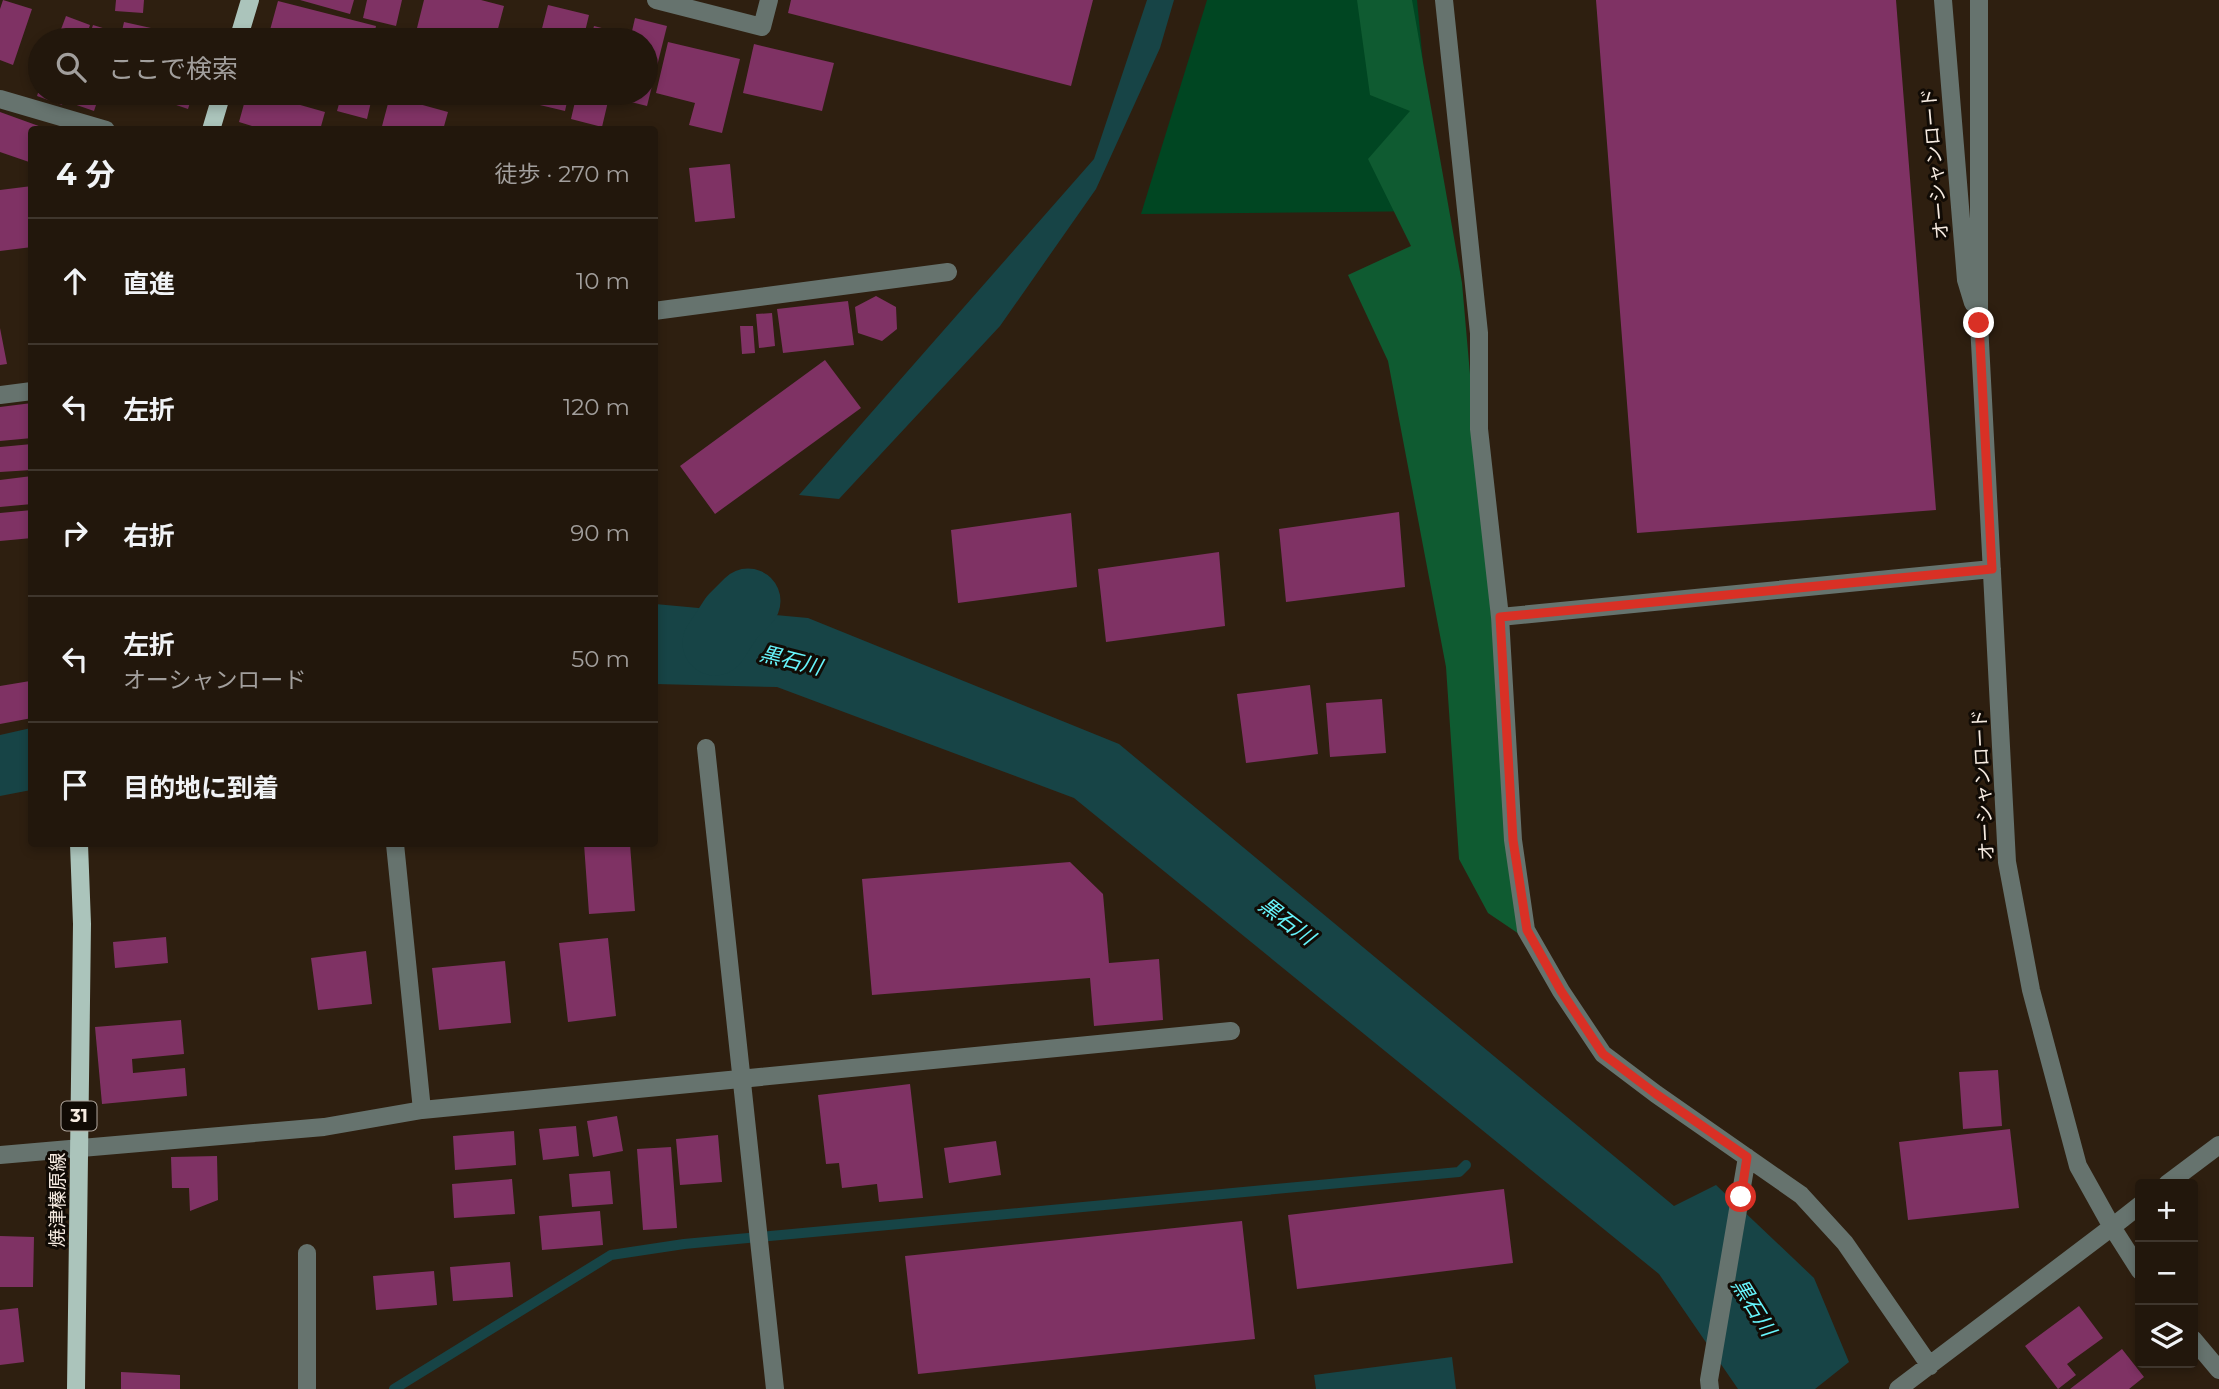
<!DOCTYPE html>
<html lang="ja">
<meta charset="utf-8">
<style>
body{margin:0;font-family:Montserrat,"Noto Sans JP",sans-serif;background:#2e241a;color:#f1f3f6}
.controls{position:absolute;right:21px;bottom:21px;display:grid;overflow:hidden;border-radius:7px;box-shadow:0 4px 10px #0003}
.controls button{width:63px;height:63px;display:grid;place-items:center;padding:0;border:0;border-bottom:2px solid #3f362d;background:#22170c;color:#f1f3f6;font:35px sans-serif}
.stop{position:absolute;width:21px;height:21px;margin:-16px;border:5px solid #d93025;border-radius:50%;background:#fff}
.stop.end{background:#d93025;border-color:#fff;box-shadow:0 2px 7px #0008}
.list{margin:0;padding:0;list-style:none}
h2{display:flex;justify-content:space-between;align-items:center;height:91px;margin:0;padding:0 28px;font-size:30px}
h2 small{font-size:23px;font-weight:400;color:#a29f9d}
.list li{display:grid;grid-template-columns:46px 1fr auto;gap:21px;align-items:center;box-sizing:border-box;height:126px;padding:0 28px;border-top:2px solid #3f362d}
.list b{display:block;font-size:26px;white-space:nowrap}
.list p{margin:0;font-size:23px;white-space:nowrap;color:#a29f9d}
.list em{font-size:23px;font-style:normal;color:#a29f9d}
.icon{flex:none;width:38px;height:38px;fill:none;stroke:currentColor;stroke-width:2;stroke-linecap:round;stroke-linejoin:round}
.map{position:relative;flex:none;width:2219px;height:1389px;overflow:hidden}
.search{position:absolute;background:#22170c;box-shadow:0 4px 10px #0003;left:28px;top:28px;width:630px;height:77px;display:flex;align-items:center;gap:18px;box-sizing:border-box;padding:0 24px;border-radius:38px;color:#a29f9d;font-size:26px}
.panel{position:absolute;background:#22170c;box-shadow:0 4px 10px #0003;left:28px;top:126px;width:630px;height:721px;border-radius:7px}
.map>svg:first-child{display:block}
.green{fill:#004622}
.forest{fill:#0f5b31}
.water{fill:#174446}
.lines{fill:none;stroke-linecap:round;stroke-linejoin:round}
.stream{stroke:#174446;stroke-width:10}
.river{stroke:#174446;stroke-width:65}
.building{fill:#7f3264}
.minor{stroke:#66736e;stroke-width:18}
.major{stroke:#abc4bb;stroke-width:18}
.route{stroke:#d93025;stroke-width:9}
.labels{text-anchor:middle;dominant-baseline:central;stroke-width:6;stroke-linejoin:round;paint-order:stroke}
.shield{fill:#110b05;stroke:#b1a89f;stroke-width:2}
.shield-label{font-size:18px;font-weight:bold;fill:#f6ebe1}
.street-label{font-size:19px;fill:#f6ebe1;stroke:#110b05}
.water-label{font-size:21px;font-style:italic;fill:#67f5fc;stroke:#110b05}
</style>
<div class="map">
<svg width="2219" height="1389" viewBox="0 0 2219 1389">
<rect width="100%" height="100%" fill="#2e1f10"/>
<path class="green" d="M1207,0H1417L1437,211L1141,214Z"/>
<path class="forest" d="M1357,0H1412L1462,283L1519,934L1488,913L1459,859L1446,667L1388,361L1348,275L1411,246L1368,159L1410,111L1370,95Z"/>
<path class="water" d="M1147,0H1174L1160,48L1096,189L1000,326L839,499L799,495L1094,159Z
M655,604L808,618L1119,744L1674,1206L1716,1185L1814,1278L1849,1362L1815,1389H1738L1659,1274L1074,798L777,687L655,684Z
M31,728V790L0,796V735Z
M1452,1357L1456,1389H1316L1314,1375Z"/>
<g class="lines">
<path class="stream" d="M394,1389L611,1255L684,1244L1459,1172L1466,1165"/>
<path class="river" d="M715,643L732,617L748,601"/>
</g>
<path class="building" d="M3,0L32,9L13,65L0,60V9Z
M116,0H144L143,13L115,11Z
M300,0H354L350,14Z
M367,0H402L396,26L363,18Z
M424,0H481L504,6L495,40H414Z
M791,0H1093L1071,86L788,13Z
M1596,0H1896L1936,510L1637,533Z
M278,1L376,26L373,40H310L270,30Z
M548,5L589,15L583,40H539Z
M66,16L90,25L85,40H57Z
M635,18L667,26L647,106L615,98L616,93H646V40H630Z
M124,22L151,28L148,40H120Z
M93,25L119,33L117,40H88Z
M594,26L625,34L623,40H590Z
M164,29L215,31L214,40H164Z
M668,42L740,59L722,133L689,125L695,103L656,93Z
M754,44L834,63L822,111L743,93Z
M38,93H67L62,105L37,96Z
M71,93H100L94,111L68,102Z
M141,93H193L188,109Z
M247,93H258L325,112L320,130H265L239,122Z
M342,93H373L367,119L337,111Z
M452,93H481L479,102L452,95Z
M525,93H569L565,111L523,101Z
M577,93H610L602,127L571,119Z
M390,96L448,112L443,130H381Z
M0,112L47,129L32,130V163L0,152Z
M730,164L735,218L695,222L689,168Z
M32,186V247L0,251V190Z
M876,296L896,307L897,329L882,341L858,333L855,307Z
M848,301L854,345L783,353L777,309Z
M772,313L775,346L759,348L756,314Z
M740,326H753L755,353L742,354Z
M0,328L7,364L0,365Z
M825,360L861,408L715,514L680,466Z
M32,403V438L0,441V407Z
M32,444V470L0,472V447Z
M32,476V504L0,507V480Z
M32,510V538L0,541V513Z
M1399,512L1405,587L1286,602L1279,529Z
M1071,513L1077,587L958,603L951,530Z
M1219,552L1225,626L1106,642L1098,569Z
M30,681L32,718L0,724V686Z
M1310,685L1318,754L1246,763L1237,694Z
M1382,699L1386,753L1330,757L1326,703Z
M584,844H630L635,911L589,914Z
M1070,862L1103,894L1109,963L1159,959L1163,1020L1094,1026L1090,978L872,995L862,879Z
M166,937L168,963L115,968L113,942Z
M608,938L616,1016L568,1022L559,943Z
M366,951L372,1004L318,1010L311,958Z
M505,961L511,1023L439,1030L432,968Z
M181,1020L184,1054L132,1059L133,1073L185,1068L187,1096L102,1104L95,1027Z
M1998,1070L2002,1126L1963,1129L1959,1072Z
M910,1084L923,1198L879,1202L877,1184L842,1188L839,1163L826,1164L818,1095Z
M617,1116L623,1151L593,1157L587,1121Z
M576,1126L579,1156L543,1160L539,1129Z
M2010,1129L2019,1208L1908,1220L1899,1142Z
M514,1131L516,1165L455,1170L453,1136Z
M718,1135L722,1182L680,1185L676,1139Z
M996,1141L1001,1175L949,1183L944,1148Z
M671,1147L677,1228L643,1230L637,1149Z
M217,1156L218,1200L190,1211L189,1188H172L171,1157Z
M610,1171L613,1204L572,1207L569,1174Z
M512,1179L515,1214L454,1218L452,1184Z
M1504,1189L1513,1263L1297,1289L1288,1215Z
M600,1211L603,1245L542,1250L539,1216Z
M1242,1221L1255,1339L918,1374L905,1256Z
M0,1236L34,1237L33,1287H0Z
M510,1262L513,1297L453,1301L450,1267Z
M434,1271L437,1305L376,1310L373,1276Z
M2079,1306L2103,1338L2067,1364L2076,1375L2058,1389L2025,1346Z
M18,1308L24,1362L0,1365V1310Z
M2122,1349L2144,1377L2129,1389H2070Z
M121,1372L180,1375V1389H121Z"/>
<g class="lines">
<path class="minor" d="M656,0L762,27L769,0
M1444,0L1479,333V429L1500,617L1513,840L1526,930L1561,991L1603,1054L1656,1094L1801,1195L1845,1243L1930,1366
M1943,0L1966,280L1973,303
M0,99L106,130
M654,311L948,272
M0,395L32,391
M1500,617L1992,569
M706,748L775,1389
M395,844L422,1110
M0,1155L324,1127L422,1110L1231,1031
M2167,1184L2219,1145
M2140,1205L2112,1227L2140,1271
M2193,1339L2219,1370
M307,1389V1253
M1710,1389L1709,1380L1747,1157
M1898,1389L2112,1227L2078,1166L2031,990L2007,862L1979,323V0"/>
<path class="major" d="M238,40L250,0
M211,130L222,93
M76,1389L82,924L79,844"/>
</g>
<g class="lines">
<path class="route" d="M1741,1197L1747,1157L1656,1094L1603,1054L1561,991L1527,930L1513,840L1500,617L1992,569L1979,323"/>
</g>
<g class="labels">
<rect class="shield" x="61.5" y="1101.5" width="35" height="29" rx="5"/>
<g class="shield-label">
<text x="79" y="1116">31</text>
</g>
<g class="street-label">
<text transform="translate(1935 164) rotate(-95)">オーシャンロード</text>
<text transform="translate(1983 785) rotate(-93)">オーシャンロード</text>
<text transform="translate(57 1200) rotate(-90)">焼津榛原線</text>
</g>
<g class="water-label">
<text transform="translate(791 660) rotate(14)">黒石川</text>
<text transform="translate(1287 921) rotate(37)">黒石川</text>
<text transform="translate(1754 1307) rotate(58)">黒石川</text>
</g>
</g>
</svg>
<div class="controls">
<button>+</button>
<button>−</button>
<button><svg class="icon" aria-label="layers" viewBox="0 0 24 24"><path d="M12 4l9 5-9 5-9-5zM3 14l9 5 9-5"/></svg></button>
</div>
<div class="stop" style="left:1741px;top:1197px"></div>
<div class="stop end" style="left:1979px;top:323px"></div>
<div class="search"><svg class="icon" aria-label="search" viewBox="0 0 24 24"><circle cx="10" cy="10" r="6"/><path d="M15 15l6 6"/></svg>ここで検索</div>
<section class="panel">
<h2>4 分<small>徒歩 · 270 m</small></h2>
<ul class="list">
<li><svg class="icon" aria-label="ahead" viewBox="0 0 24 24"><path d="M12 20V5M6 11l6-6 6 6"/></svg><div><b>直進</b></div><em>10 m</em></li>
<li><svg class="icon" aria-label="left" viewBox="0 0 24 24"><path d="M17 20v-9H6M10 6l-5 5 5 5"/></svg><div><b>左折</b></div><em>120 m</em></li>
<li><svg class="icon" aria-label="right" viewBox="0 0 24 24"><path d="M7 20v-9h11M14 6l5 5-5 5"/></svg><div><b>右折</b></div><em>90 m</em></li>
<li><svg class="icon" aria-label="left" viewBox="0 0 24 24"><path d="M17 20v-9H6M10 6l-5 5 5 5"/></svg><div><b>左折</b><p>オーシャンロード</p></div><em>50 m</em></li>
<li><svg class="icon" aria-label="arrive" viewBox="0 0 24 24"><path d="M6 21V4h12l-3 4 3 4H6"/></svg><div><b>目的地に到着</b></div></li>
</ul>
</section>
</div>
